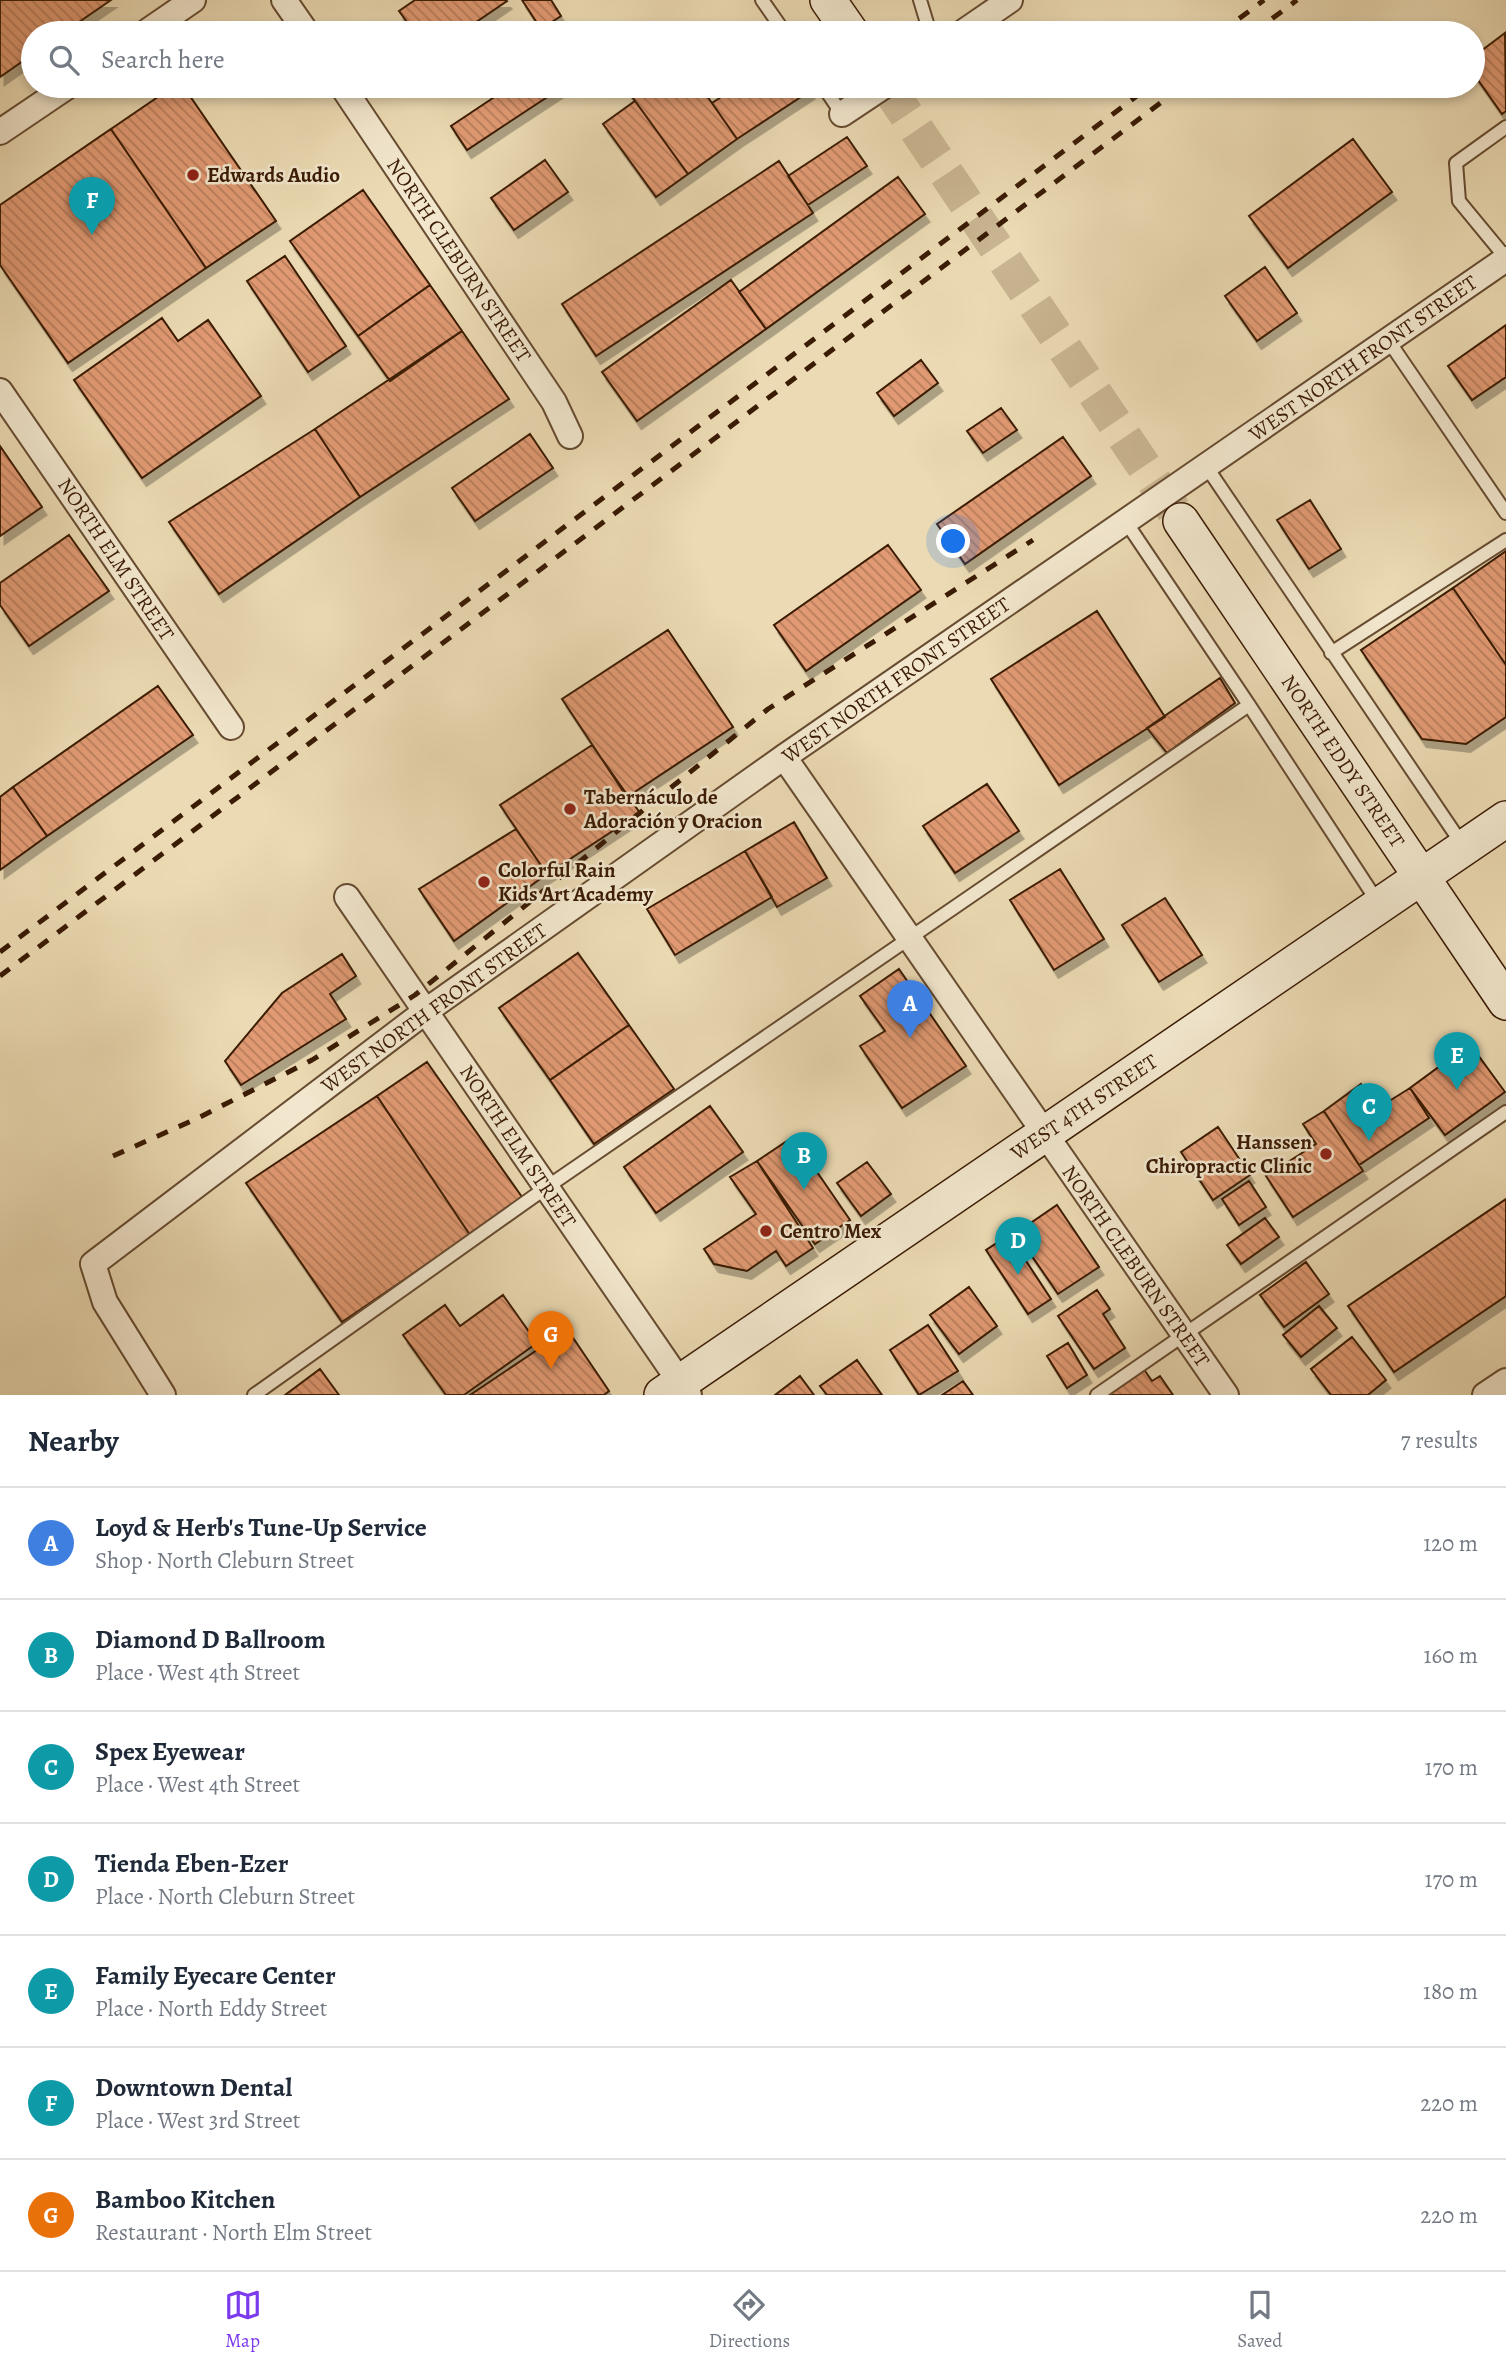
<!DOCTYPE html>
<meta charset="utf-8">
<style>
body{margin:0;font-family:Alegreya,serif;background:#f6f6f7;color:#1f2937}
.you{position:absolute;left:954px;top:542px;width:24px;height:24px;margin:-18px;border:5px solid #fff;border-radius:50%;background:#1a73e8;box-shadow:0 0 0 10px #1a73e833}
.badge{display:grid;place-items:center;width:46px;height:46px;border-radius:50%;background:#7c3aed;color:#fff;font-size:23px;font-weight:700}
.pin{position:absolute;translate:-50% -58px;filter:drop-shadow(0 2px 4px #0008)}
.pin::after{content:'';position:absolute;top:37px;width:24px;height:21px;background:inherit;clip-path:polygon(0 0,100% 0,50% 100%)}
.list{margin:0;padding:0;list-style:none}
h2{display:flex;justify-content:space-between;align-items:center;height:91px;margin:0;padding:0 28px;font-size:30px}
h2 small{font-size:23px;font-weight:400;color:#747a83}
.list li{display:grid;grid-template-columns:46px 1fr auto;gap:21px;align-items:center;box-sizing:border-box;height:112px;padding:0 28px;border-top:2px solid #e0e1e3}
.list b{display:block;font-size:26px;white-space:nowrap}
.list p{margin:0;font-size:23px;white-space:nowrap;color:#747a83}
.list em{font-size:23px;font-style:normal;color:#747a83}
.icon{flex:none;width:38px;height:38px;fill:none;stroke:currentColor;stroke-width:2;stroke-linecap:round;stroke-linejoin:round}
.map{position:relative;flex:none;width:1506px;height:1395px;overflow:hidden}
.search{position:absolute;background:#fff;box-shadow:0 4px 10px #0003;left:21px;right:21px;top:21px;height:77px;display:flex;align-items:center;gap:18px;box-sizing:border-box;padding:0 24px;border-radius:38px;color:#747a83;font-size:26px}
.sheet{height:875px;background:#fff}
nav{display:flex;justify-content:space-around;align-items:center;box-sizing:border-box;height:98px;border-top:2px solid #e0e1e3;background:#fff;font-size:19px;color:#747a83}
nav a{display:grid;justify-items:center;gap:4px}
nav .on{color:#7c3aed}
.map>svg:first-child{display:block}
.building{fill:url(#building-back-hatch);stroke:#3a1b04;stroke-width:2;filter:url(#shadow)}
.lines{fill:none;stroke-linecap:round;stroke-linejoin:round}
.secondary-tunnel{stroke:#c8b490;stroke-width:35;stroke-dasharray:35 18;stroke-linecap:butt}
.lane-casing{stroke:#664b30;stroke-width:16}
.street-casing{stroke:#664b30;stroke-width:28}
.secondary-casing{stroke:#3a1b04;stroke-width:38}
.lane{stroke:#f2e7ce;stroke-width:12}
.street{stroke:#f2e7ce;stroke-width:24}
.secondary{stroke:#f2e7ce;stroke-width:35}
.rail{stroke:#3a1b04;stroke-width:5;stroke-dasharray:12 12;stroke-linecap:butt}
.poi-dot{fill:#8f2418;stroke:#f2e7ce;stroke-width:2.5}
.labels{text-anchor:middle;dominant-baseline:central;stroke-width:5;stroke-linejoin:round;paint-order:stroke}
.poi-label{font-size:21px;font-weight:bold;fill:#3a1b04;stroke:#f2e7ce;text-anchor:start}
.street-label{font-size:21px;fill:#3a1b04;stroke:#f2e7ce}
</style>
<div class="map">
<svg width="1506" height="1395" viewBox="0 0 1506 1395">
<defs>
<pattern id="building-back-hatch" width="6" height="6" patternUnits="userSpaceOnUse" patternTransform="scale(1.75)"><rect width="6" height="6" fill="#e19a73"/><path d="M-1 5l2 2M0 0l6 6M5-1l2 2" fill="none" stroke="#b77d5c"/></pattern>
<filter id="shadow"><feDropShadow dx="4.5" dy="8" stdDeviation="0" flood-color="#0004"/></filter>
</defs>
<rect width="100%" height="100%" fill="#ebdab3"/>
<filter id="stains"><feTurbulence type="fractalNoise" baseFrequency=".00286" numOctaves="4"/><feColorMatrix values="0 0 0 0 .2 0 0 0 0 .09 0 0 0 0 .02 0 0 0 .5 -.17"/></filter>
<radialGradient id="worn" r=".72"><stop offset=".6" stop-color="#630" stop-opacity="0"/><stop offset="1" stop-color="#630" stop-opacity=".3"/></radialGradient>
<path class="building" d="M0,0H111L63,33H33V54L0,77Z
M415,0H506L507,1L460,33H415L399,11Z
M522,0H551L561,16L541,29Z
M1505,33L1506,111L1502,114L1473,73V57Z
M174,86H183L276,221L206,268L111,129Z
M511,86H564L467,150L451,126Z
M628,86H700L737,139L688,174L625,87Z
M738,86H807L810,91L737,139L712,103Z
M635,101L688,174L656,197L603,124Z
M111,129L206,268L68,363L0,265V205Z
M847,137L867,166L808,205L788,176Z
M1353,139L1392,192L1288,268L1249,216Z
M545,160L568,192L514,230L491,198Z
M779,161L813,213L596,356L562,304Z
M898,177L925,214L766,329L739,292Z
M363,190L430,285L358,336L290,241Z
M285,256L346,346L308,372L247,281Z
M1265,267L1297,313L1257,341L1225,296Z
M731,280L766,329L637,421L602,372Z
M430,285L462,331L390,381L358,336Z
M162,318L178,341L208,320L261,396L142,478L74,380Z
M1506,325V377L1472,400L1448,366Z
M462,331L509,399L360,497L315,429Z
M921,360L938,383L894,416L877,393Z
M1001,408L1017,430L983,453L967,431Z
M315,429L360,497L219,594L169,522Z
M530,434L553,468L475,521L452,488Z
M1063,437L1091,476L965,564L937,524Z
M0,446L42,507L0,536Z
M1310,500L1341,549L1309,569L1277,520Z
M69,535L109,591L29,646L0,605V583Z
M888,545L921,590L806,671L774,625Z
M1506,551V665L1453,588Z
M1453,588L1506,665V717L1466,744L1422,739L1361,650Z
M1097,611L1165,717L1059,785L991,679Z
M668,630L733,727L627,797L562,699Z
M1220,678L1235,703L1167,753L1147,728Z
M158,686L193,735L47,836L13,787Z
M592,745L640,813L547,874L500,805Z
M987,784L1019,831L955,873L923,826Z
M13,787L47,836L0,870V797Z
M794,822L827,878L777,907L745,851Z
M516,829L547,874L454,941L419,889Z
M745,851L772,897L675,955L647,909Z
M1060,869L1104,939L1054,970L1010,900Z
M1165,898L1202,955L1159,982L1122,925Z
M578,953L629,1025L550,1080L499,1008Z
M342,954L356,976L330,994L346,1019L241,1085L225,1061L282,993Z
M899,969L966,1066L902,1108L860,1046L885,1031L860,996Z
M629,1025L674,1089L594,1144L550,1080Z
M1470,1044L1505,1092L1445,1135L1410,1088Z
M427,1062L522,1197L470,1235L377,1096Z
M1361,1084L1378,1108L1410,1088L1429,1118L1359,1165L1324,1111Z
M377,1096L470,1235L342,1322L246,1183Z
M710,1106L743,1152L656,1213L624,1167Z
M1324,1111L1363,1171L1293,1217L1266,1176L1316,1144L1303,1124Z
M1218,1127L1250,1175L1213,1200L1181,1152Z
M793,1137L850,1220L815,1244L757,1161Z
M757,1161L813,1248L786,1266L776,1251L747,1271L714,1264L704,1249L756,1214L730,1177Z
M867,1162L891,1194L861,1216L837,1183Z
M1249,1181L1266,1207L1239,1225L1222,1199Z
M1506,1199V1296L1394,1372L1348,1306Z
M1057,1205L1099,1267L1058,1294L1016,1233Z
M1265,1218L1279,1237L1241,1264L1227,1245Z
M1009,1235L1051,1299L1028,1314L986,1250Z
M1306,1262L1329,1294L1284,1327L1260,1295Z
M969,1287L997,1326L959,1354L930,1315Z
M1097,1290L1110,1309L1103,1314L1125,1348L1094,1369L1058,1316Z
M503,1295L537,1343L464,1395H446L403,1335L445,1305L460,1326Z
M1319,1306L1337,1328L1301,1357L1283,1335Z
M561,1320L609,1391L604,1395H470L543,1346L537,1337Z
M928,1325L958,1371L919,1395L890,1350Z
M1352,1337L1386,1380L1368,1395H1331L1311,1369Z
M1068,1343L1087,1375L1067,1388L1047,1356Z
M857,1360L882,1395H827L820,1386Z
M1143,1368L1152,1381L1160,1376L1173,1395H1103Z
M320,1369L339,1395H285Z
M800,1376L814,1395H775Z
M963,1381L973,1395H942Z"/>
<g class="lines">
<path class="secondary-tunnel" d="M887,86L1181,521"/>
<g class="lane-casing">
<path id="lane" d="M762,0L785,33
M920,0L930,33
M823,86L842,114
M1506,127L1456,163L1459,201L1506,258
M1388,340L1506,513
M1206,466L1464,847
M1126,522L1249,705L1379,904
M1331,653L1506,540
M254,1395L547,1187L1249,705
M1097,1395L1506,1112"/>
</g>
<g class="street-casing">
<path id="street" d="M284,0L307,33
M145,33L193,0
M962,33L1010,0
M342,86L554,402L570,436
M842,114L884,86
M0,132L68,86
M0,391L231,727
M784,757L1226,1395
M347,897L689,1395
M163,1395L105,1302L93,1264L426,1011L784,757L1506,259
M1485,1395L1506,1381"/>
</g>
<g class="secondary-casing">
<path id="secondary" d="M828,0L851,33
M1181,521L1506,1002
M662,1395L1506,819"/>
</g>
<use href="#lane" class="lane"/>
<use href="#street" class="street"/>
<use href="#secondary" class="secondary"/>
<path class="rail" d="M1220,33L1264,0
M1253,33L1297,0
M0,952L1150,86
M0,976L1183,86
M113,1156L198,1118L312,1060L415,995L768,709L1033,540"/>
</g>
<g class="poi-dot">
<circle cx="193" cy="175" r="7"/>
<circle cx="570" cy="809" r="7"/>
<circle cx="484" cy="882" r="7"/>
<circle cx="1326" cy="1154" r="7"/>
<circle cx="766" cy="1231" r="7"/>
</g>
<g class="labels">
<g class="poi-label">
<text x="207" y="175">Edwards Audio</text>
<text x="584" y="797">Tabernáculo de<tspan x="584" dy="24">Adoración y Oracion</tspan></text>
<text x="498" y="870">Colorful Rain<tspan x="498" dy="24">Kids Art Academy</tspan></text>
<text x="1312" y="1142" text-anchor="end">Hanssen<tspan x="1312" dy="24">Chiropractic Clinic</tspan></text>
<text x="780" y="1231">Centro Mex</text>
</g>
<g class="street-label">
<text transform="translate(459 260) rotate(56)">NORTH CLEBURN STREET</text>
<text transform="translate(1363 358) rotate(-35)">WEST NORTH FRONT STREET</text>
<text transform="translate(116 559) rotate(56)">NORTH ELM STREET</text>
<text transform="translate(896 680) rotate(-35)">WEST NORTH FRONT STREET</text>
<text transform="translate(1343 761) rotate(56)">NORTH EDDY STREET</text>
<text transform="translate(434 1008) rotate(-36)">WEST NORTH FRONT STREET</text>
<text transform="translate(1084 1107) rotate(-34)">WEST 4TH STREET</text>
<text transform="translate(518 1146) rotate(56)">NORTH ELM STREET</text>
<text transform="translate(1136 1266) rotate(55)">NORTH CLEBURN STREET</text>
</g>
</g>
<rect width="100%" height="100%" filter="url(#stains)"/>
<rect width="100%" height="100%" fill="url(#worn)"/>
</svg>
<div class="you"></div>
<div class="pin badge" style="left:910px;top:1038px;background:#3f7fe0">A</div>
<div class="pin badge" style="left:804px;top:1190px;background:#0f9aa8">B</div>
<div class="pin badge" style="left:1369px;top:1141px;background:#0f9aa8">C</div>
<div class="pin badge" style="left:1018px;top:1275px;background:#0f9aa8">D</div>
<div class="pin badge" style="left:1457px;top:1090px;background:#0f9aa8">E</div>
<div class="pin badge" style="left:92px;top:235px;background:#0f9aa8">F</div>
<div class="pin badge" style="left:551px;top:1369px;background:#e8710a">G</div>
<div class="search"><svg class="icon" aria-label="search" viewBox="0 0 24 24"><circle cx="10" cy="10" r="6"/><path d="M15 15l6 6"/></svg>Search here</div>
</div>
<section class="sheet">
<h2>Nearby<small>7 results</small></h2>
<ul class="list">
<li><span class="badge" style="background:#3f7fe0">A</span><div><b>Loyd &amp; Herb's Tune-Up Service</b><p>Shop · North Cleburn Street</p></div><em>120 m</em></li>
<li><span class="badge" style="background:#0f9aa8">B</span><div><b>Diamond D Ballroom</b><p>Place · West 4th Street</p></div><em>160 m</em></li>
<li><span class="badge" style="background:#0f9aa8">C</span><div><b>Spex Eyewear</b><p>Place · West 4th Street</p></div><em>170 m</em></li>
<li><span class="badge" style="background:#0f9aa8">D</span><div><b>Tienda Eben-Ezer</b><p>Place · North Cleburn Street</p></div><em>170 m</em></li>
<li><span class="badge" style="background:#0f9aa8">E</span><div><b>Family Eyecare Center</b><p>Place · North Eddy Street</p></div><em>180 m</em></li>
<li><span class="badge" style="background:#0f9aa8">F</span><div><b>Downtown Dental</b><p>Place · West 3rd Street</p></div><em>220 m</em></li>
<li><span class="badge" style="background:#e8710a">G</span><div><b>Bamboo Kitchen</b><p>Restaurant · North Elm Street</p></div><em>220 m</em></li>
</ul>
</section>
<nav>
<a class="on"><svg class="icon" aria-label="map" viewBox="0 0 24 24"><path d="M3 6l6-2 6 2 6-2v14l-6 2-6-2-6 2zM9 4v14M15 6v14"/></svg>Map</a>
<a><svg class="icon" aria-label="directions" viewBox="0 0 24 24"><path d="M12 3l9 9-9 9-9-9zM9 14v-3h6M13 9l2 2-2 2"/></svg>Directions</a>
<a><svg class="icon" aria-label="saved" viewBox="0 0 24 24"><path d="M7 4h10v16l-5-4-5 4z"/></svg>Saved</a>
</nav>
